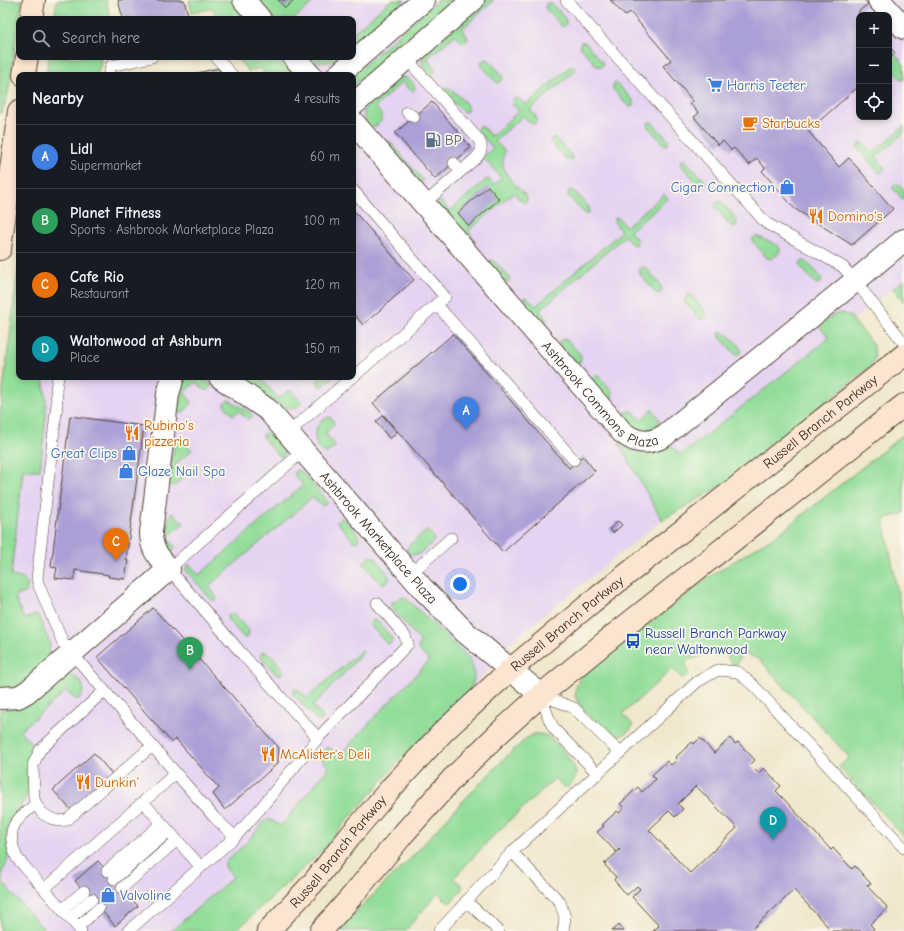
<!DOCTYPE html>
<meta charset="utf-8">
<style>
body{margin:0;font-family:"Comic Neue",sans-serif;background:#20242c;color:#f1f3f6}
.controls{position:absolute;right:12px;top:12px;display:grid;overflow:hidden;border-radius:8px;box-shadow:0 2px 6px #0003}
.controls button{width:36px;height:36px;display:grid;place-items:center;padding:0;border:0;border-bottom:1px solid #363941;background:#171b24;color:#f1f3f6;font:20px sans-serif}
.you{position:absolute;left:460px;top:584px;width:14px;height:14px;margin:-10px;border:3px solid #fff;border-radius:50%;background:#1a73e8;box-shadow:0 0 0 6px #1a73e833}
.badge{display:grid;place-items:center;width:26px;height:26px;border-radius:50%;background:#b45309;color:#fff;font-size:13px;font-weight:700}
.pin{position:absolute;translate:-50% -33px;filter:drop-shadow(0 1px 2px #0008)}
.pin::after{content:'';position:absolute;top:21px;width:14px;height:12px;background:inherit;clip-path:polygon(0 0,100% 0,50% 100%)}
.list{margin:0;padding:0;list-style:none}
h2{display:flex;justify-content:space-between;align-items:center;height:52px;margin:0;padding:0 16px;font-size:17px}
h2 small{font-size:13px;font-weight:400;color:#9ea1a6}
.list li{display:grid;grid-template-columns:26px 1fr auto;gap:12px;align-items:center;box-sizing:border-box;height:64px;padding:0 16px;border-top:1px solid #363941}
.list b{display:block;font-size:15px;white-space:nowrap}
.list p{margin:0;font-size:13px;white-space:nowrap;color:#9ea1a6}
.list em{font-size:13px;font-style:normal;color:#9ea1a6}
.icon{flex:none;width:22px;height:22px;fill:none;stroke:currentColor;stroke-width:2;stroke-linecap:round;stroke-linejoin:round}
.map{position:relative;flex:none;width:904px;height:931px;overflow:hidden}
.search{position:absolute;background:#171b24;box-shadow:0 2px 6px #0003;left:16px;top:16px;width:340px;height:44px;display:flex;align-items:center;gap:10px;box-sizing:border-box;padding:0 14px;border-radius:8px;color:#9ea1a6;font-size:15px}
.panel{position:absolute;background:#171b24;box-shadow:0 2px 6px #0003;left:16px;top:72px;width:340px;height:308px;border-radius:8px}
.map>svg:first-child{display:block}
.built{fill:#e5d3f1;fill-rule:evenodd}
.green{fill:#92dd99;stroke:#66845c}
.building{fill:#aa9fd6;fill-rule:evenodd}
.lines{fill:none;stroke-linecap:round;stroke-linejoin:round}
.lane-casing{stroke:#564638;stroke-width:12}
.street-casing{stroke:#564638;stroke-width:24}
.secondary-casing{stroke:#564638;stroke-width:24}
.lane{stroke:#fff;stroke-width:11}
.street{stroke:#fff;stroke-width:22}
.secondary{stroke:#fce5d0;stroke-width:22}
.labels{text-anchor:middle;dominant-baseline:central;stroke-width:3.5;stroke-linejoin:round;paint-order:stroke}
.shop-label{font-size:14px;fill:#366cbe;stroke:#fbf7ec;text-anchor:start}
.food-label{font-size:14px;fill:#c56008;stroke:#fbf7ec;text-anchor:start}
.service-label{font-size:14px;fill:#4e5e75;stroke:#fbf7ec;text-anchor:start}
.street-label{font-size:14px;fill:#3b2a1e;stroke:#fbf7ec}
.transit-label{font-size:14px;fill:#164399;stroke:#fbf7ec;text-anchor:start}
</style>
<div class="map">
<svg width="904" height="931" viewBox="0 0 904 931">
<rect width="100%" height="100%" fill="#fbf7ec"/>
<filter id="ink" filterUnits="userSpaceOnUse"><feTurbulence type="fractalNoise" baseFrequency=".025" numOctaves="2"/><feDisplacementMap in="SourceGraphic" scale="8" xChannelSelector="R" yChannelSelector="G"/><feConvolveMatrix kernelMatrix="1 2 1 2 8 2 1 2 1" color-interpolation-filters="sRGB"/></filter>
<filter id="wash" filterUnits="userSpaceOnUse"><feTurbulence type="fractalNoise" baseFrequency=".012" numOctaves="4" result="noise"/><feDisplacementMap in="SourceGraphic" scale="16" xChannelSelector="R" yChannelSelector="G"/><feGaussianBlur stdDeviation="0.9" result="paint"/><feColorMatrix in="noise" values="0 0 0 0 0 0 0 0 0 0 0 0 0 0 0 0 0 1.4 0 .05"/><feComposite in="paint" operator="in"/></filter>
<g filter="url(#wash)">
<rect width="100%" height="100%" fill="#f0e7cc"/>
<path class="built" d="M231,0H898L904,6V280L681,455L662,451L648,453L636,452L620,445L662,520L515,638L468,692L405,755L345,823L322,851L263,905L236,931H0V414L19,263V377H353V143L360,147L353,140V75H296L281,57H353V19H247ZM859,15H889V117H859Z"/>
<path class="green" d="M0,0H22L8,94L3,109L0,114Z
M57,0H106L111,19H54Z
M189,0H231L247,19H216L213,8L192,13Z
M257,0H316L295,18L296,19H274Z
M391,0H405L353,46V33Z
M438,0H451L353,86V75Z
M483,0H494L462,29L467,36L468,40L463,43L455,35L427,59L436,71L432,75L429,74L422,64L423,56Z
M549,2C553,5 565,17 566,21C567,25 565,25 563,27L560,25L545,8L546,4Z
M581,42H585L602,62L603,64L601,67L597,66L580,47V43Z
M895,53L904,65V80H902L893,71L889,74V59Z
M49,57H100L101,63L97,75H46Z
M236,57H281L293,71L294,75H264L262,68L248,71Z
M310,57H321L323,59L325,57H340C331,64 320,65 310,57Z
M485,59L489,60L502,75L503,79L501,81L497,83L495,81L482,66L481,62Z
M572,65L576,70L530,110L537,118L536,123L532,124L523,116L495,141L505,151C497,171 514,183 527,197V201L524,203L513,193L468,231L476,241L473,245L437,203L438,201L442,202L450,211L488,178L493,185L501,178L483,157L493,148L478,131L477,129L479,126H482L491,136L519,111L512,104L513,99L518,98L526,105Z
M399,77C407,76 414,81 415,89L412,92L402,82L375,107C379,112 386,117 379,123C376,126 374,127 370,127L364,118V109Z
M616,83L633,100V106L630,107L628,106L613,89V85Z
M447,87C452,88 467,103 468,108C468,111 467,111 464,112L462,111L445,93V90Z
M649,122H652L668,140L669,142L667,145L664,144L648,127V124Z
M904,126V133L876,157L884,167V170L880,174L857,147L860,143H863L873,153Z
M552,138H555L571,155L572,157L571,160H567L551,143L550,141Z
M386,141L390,142L422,179L423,181L421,184L385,143Z
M682,160H685L704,180L705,183L703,186L699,185L681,165L680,163Z
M896,184H899L904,189V201L892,187Z
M570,190L574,191L589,207V213L586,214L584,213L568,196V194Z
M664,194L668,198L630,231L637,240L636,245L632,244L625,236L540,310L547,320L546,324L543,325L522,301L524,297L528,298L536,306L621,232L614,221L615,218H619L626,227Z
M721,201L737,220L736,226L732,227L731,226L715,207L716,203Z
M756,236L777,245L780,249L779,253L772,259L767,258L753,242L752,239Z
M490,260H493L509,277L510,279L508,282L506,283L488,263Z
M802,261H806L821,277V283L818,284L815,283L800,266V264Z
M19,263V377H43L46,398V415L40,470H23L11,576C21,578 31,578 26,592L15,597L24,619L35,615H38L50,644L49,657L46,662L23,683L14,688H0V414Z
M643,267L646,268L661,286L662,289L661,292L657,294L655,292L640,274L639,270Z
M904,280V302L893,288Z
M689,295L692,296L706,312V315L705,318L701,319L699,318L684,301L686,297Z
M843,313L851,317L873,345L875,356L871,366L731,480L662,520L619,444C639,453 653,458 671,445L681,455L829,338L819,326L835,314Z
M721,331C726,332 740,345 741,350C741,353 740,353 737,355L735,354L720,337L719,334Z
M564,339L567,340L581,355V359L580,362L576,363L559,345L560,340Z
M596,375L600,377L613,392L612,398L608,399L592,382V379Z
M186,377H201L212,385L209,390C203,391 200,385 196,382L184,392L192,403L183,413H180L178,410L183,382Z
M239,377H260L279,399L287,391H291L301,401C295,424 249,384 239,377Z
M321,377H333L321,387L319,386L317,382Z
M229,400L251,413L252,416L251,418L247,419L239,411L233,415L225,406V402Z
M652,409L660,420C655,437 627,430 624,416L625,413L632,410L641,420Z
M329,417L331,418L334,423L333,426L325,433L336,446L325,454C310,446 312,422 329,417Z
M265,433L269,434L284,450L285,452L283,456L281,457L278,455L263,438V434Z
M904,434V513L884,519L904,627V837L839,767L849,757L759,659L742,653L736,666L731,663L723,649L685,661L688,672L687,677L682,678L672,669L623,714L633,725C628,735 618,739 607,734C601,731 596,723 591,718C586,712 579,706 576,698C574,691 577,684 580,677L709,577L781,532Z
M180,441H183L192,450L175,465L183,474V478L174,486H170L168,482L173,449L174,446Z
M297,470L301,471L326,500L328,502L326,504L323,506L313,497L209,586L217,598L216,600L213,601L186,571V567L188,565L191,566L199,575L303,485L295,476V471Z
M172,513L184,523L168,537L175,547L172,552H170C159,540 166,527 170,514Z
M340,518C346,519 358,532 359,539L356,542L353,541L338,523L337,521Z
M428,531L434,537V541L419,554L413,555L407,551L408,546L425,532Z
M370,556L376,558L389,576V580L384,584L379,582L364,564L365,561Z
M403,597L407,599L468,657C475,670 477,679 468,692L405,755L345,823L322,851L263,905L236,931H171L233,877L225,867V862L247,842L266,820L269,819L281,826L329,767L320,758L319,755L326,748L329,747L339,756L373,719L429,661L418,649L420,641L391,607L392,603L398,599Z
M230,614L234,615L249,631L248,637L244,638L228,620L227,617Z
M373,620L377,621L391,637L392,639L391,643L389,644L386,643L370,625L371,621Z
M362,650L364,652L313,706L323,717L322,720L320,722L317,720L293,694V690L297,689L307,698Z
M263,651C270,652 282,666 283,672L280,675L276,674L261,657V654Z
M67,675C80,677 88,686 80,699H75L66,691L20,731L33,745L34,749L27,770L29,792L8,826C4,838 10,850 7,862C4,871 0,870 3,883L45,931H0V709L20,708L26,705L62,678Z
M534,734C539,734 544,734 549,737C554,739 575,765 576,771C577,777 572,783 568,787H562L555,778L491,838L454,878L462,885V889L451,902L448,903L438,893L405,931H336L409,860L462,802L506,757L528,737Z"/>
<g id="blocks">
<path class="building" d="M118,0H184L188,15L169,19H123Z
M278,0H294L285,8Z
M610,0H864L868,4L858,12L861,15H859V86L808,131L839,167L849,158L893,209L852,245L795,209L762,171L765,168L757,158L749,165L734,148L731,150L723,141L718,145L694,117L699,113L690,103L693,101L663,66L671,60L630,12L625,16Z
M889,46L895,53L889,59Z
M219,68L220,75H194L193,74Z
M432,102L471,147L435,179L395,133Z
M488,186L499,199L469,226L458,213Z
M353,210L414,280L363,325L353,313Z
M453,334L569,468L583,456L595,471L503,552L373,403Z
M70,416L144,426L126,560H128L125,579L108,577L109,575L75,570L74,580L55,578L57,568L51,567Z
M383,416L397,432L390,439L376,422Z
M618,521L622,525L613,533L609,529Z
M153,608L279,748L278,763L225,810L213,794L219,788L176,739L172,743L97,657Z
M700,738L714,753L730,738L735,744L738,742L755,760L750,765L758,773L764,768L781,786L776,791L780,795L831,850L833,848L852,869L855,866L871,884L867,886L888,908L870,924L874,929L871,931H824L828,927L794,890L750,931H653L659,926L632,897L640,889L637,886L627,895L614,880L616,877L604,864L620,850L619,849L616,852L597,832L604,826L602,825L617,811L619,813L624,808L620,804L638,787L642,792L656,779L652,775L667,761L671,765L677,760L675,758L692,742L694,744ZM696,786L737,828L690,873L649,830L669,811L675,817L683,809L678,804Z
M94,753L112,774L71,810L53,790Z
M98,861L138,906L115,926L75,881Z
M619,925L624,931H612Z"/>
</g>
</g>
<g filter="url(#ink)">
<use href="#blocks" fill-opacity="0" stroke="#564638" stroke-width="1"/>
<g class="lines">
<g class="lane-casing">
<path id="lane" d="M566,0L766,223L843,267L855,281L904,343
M216,57L232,75
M406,58L478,139C483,146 483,151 476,158L424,204
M109,75L111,66L152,57
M407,112L414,117
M454,163L460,172
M353,190L445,297L353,377
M436,304L574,460
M58,377L56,389L57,404L37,579L39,586L63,643L214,817L235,837L260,809L318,738L408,644L405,636L377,603
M288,433L352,377
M303,451L169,569L243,655L318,738
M410,574L451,538
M104,691L40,750L33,765L34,799L36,804L42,813L50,818L59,821L67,820L152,746
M541,695L574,708L620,753
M541,695L549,719L554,729L598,774
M143,802L201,867
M36,804C13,822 5,829 17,858L81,931
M512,852L560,902L565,918L563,931
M107,871L162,823
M114,879L169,831
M122,888L177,840
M44,889L176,773
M466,901L499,931
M62,910L84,891
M70,918L92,899
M78,927L99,908
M128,931L235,837
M439,931L512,852L697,682L718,670L738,672L753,685L904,848"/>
</g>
<g class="street-casing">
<g id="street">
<path d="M244,0L260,19"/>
<path d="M879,0L904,28"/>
<path d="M294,57L310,75"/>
<path d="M338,75L424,0"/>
<path d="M353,105L473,0"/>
<path id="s1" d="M353,122L622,432C635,443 648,445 664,436L855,281L904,240"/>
<path id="s2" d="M220,377L268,410L423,589L465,632L541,695"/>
<path d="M0,698L18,697L27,692L169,569C158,556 151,550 151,532L168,394L173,377"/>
</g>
</g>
<g class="secondary-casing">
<g id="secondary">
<path d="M31,19L34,0"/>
<path d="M24,75L27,57"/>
<path d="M0,249L19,111"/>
<path id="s3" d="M268,931L312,884L350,836L392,787L443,732L510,670L592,602L904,355"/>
<path d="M321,931L353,895L404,833L453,778L498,734L541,695L614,635L904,405"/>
</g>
</g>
<use href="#lane" class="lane"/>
<use href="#street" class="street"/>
<use href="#secondary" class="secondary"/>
</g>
</g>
<defs>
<g id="supermarket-bare" transform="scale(1.2)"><path d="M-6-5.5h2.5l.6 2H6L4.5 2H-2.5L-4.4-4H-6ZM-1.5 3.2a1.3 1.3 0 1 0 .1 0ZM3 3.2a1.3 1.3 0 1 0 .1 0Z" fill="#3f7fe0" stroke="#fbf7ec" stroke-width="2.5" paint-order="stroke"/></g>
<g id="cafe-bare" transform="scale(1.2)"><path d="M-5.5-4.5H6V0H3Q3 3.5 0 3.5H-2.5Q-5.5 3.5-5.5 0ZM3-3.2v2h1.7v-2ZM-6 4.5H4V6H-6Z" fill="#e8710a" stroke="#fbf7ec" stroke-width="2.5" paint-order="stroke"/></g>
<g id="fuel-bare" transform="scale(1.2)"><path d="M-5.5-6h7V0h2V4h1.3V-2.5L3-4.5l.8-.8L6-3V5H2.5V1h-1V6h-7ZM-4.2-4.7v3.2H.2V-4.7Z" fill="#5c6f8a" stroke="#fbf7ec" stroke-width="2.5" paint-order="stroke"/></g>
<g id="shop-bare" transform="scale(1.2)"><path d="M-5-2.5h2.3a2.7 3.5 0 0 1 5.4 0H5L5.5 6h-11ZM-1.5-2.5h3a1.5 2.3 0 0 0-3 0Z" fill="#3f7fe0" stroke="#fbf7ec" stroke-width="2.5" paint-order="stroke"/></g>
<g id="restaurant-bare" transform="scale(1.2)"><path d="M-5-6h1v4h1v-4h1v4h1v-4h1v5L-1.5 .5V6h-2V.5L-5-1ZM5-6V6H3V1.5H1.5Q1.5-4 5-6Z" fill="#e8710a" stroke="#fbf7ec" stroke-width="2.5" paint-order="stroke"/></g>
<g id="bus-bare" transform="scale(1.2)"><path d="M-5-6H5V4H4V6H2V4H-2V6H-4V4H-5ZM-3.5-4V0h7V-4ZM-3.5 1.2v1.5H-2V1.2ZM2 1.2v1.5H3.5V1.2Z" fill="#1a4fb4" stroke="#fbf7ec" stroke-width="2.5" paint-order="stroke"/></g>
</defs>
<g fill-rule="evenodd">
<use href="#supermarket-bare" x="715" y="85"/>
<use href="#cafe-bare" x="750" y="123"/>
<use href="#fuel-bare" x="433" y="140"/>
<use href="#shop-bare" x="787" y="187"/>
<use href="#restaurant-bare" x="816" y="216"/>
<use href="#restaurant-bare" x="132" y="433"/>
<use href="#shop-bare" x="129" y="453"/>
<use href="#shop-bare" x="126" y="471"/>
<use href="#bus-bare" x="633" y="641"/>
<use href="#restaurant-bare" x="268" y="754"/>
<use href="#restaurant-bare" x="83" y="782"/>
<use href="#shop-bare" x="108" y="895"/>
</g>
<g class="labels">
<g class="shop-label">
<text x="727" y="85">Harris Teeter</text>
<text x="775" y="187" text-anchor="end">Cigar Connection</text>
<text x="117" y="453" text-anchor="end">Great Clips</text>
<text x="138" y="471">Glaze Nail Spa</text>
<text x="120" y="895">Valvoline</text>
</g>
<g class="food-label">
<text x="762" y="123">Starbucks</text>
<text x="828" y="216">Domino's</text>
<text x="144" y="425">Rubino's<tspan x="144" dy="16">pizzeria</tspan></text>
<text x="280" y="754">McAlister's Deli</text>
<text x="95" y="782">Dunkin'</text>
</g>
<g class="service-label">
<text x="445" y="140">BP</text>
</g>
<g class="street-label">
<text stroke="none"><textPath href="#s1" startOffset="371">Ashbrook Commons Plaza</textPath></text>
<text stroke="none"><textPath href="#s3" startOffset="754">Russell Branch Parkway</textPath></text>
<text stroke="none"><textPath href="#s2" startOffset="227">Ashbrook Marketplace Plaza</textPath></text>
<text stroke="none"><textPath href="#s3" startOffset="430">Russell Branch Parkway</textPath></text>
<text stroke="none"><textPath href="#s3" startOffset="106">Russell Branch Parkway</textPath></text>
</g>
<g class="transit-label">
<text x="645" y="633">Russell Branch Parkway<tspan x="645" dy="16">near Waltonwood</tspan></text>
</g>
</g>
</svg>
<div class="controls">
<button>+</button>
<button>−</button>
<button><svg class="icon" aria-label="locate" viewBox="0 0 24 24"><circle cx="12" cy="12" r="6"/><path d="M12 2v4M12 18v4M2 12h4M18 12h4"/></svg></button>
</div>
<div class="you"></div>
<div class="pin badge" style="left:466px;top:430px;background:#3f7fe0">A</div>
<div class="pin badge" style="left:190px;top:670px;background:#2e9e5b">B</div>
<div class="pin badge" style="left:116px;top:561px;background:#e8710a">C</div>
<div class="pin badge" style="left:773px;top:840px;background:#0f9aa8">D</div>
<div class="search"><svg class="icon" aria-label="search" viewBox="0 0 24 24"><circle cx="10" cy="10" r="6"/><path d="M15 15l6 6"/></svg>Search here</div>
<section class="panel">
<h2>Nearby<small>4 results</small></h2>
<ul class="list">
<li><span class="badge" style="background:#3f7fe0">A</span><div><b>Lidl</b><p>Supermarket</p></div><em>60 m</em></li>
<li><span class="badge" style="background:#2e9e5b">B</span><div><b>Planet Fitness</b><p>Sports · Ashbrook Marketplace Plaza</p></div><em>100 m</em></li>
<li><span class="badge" style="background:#e8710a">C</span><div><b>Cafe Rio</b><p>Restaurant</p></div><em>120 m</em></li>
<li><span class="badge" style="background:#0f9aa8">D</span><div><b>Waltonwood at Ashburn</b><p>Place</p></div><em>150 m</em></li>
</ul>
</section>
</div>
